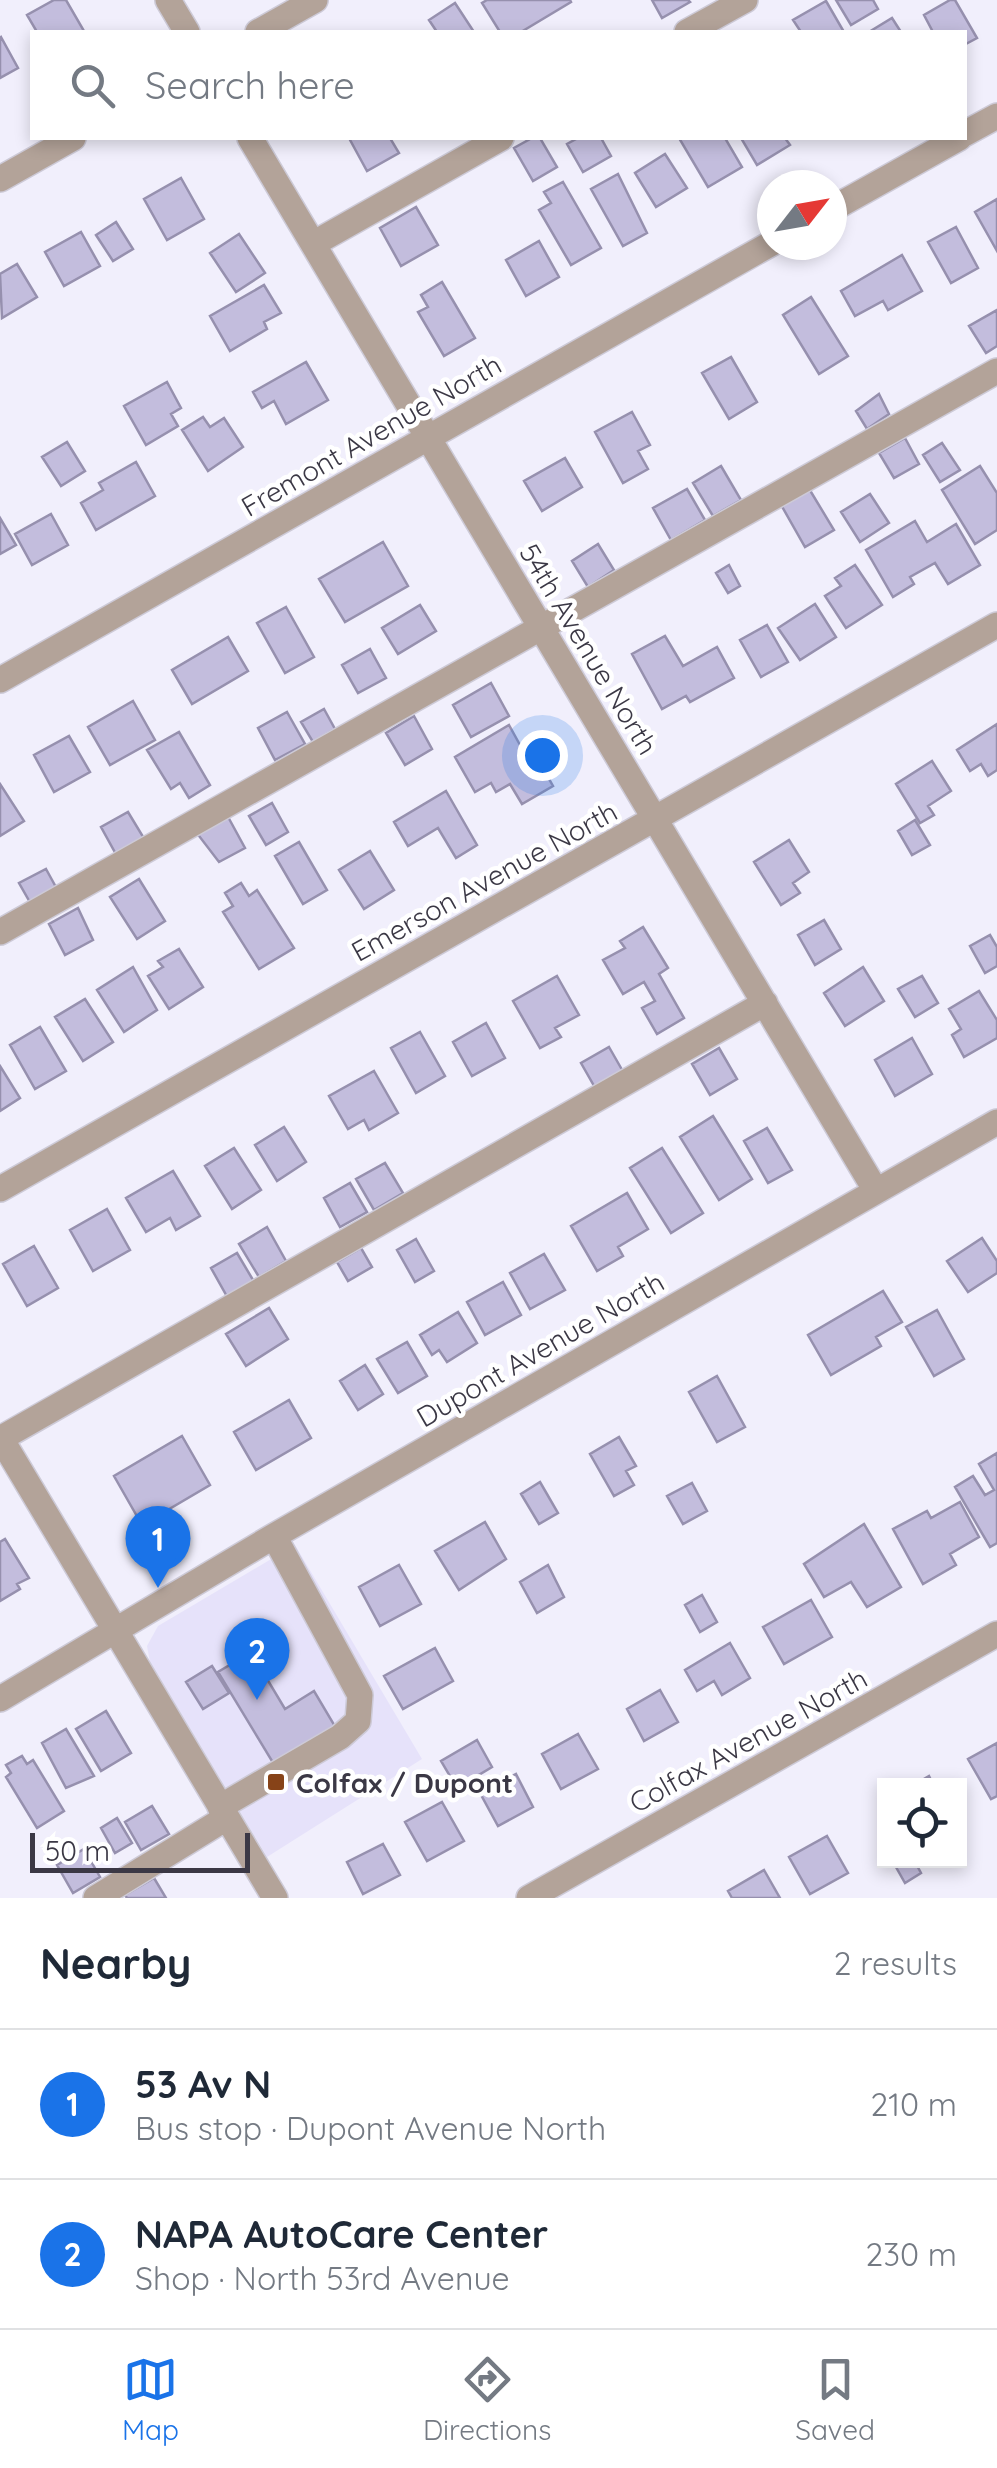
<!DOCTYPE html>
<meta charset="utf-8">
<style>
body{margin:0;font-family:Quicksand,sans-serif;background:#f6f6f7;color:#1f2937}
.controls{position:absolute;right:30px;bottom:30px;display:grid;overflow:hidden;border-radius:0px;box-shadow:0 5px 15px #0003}
.controls button{width:90px;height:90px;display:grid;place-items:center;padding:0;border:0;border-bottom:2px solid #e0e1e3;background:#fff;color:#1f2937;font:50px sans-serif}
.compass{position:absolute;left:757px;top:170px;width:90px;height:90px;border-radius:50%;background:#fff;box-shadow:0 5px 15px #0003;rotate:59deg}
.scale{position:absolute;left:30px;bottom:25px;width:220px;box-sizing:border-box;padding-left:10px;border:5px solid #3b3845;border-top:0;font-size:28px;line-height:35px;white-space:nowrap;color:#3b3845;-webkit-text-stroke:8px #fff;paint-order:stroke}
.you{position:absolute;left:542px;top:755px;width:35px;height:35px;margin:-25px;border:8px solid #fff;border-radius:50%;background:#1a73e8;box-shadow:0 0 0 15px #1a73e833}
.badge{display:grid;place-items:center;width:65px;height:65px;border-radius:50%;background:#1a73e8;color:#fff;font-size:32px;font-weight:700}
.pin{position:absolute;translate:-50% -82px;filter:drop-shadow(0 2px 5px #0008)}
.pin::after{content:'';position:absolute;top:52px;width:35px;height:30px;background:inherit;clip-path:polygon(0 0,100% 0,50% 100%)}
.list{margin:0;padding:0;list-style:none}
h2{display:flex;justify-content:space-between;align-items:center;height:130px;margin:0;padding:0 40px;font-size:42px}
h2 small{font-size:32px;font-weight:400;color:#747a83}
.list li{display:grid;grid-template-columns:65px 1fr auto;gap:30px;align-items:center;box-sizing:border-box;height:150px;padding:0 40px;border-top:2px solid #e0e1e3}
.list b{display:block;font-size:38px;white-space:nowrap}
.list p{margin:0;font-size:32px;white-space:nowrap;color:#747a83}
.list em{font-size:32px;font-style:normal;color:#747a83}
.icon{flex:none;width:55px;height:55px;fill:none;stroke:currentColor;stroke-width:2;stroke-linecap:round;stroke-linejoin:round}
.map{position:relative;flex:none;width:997px;height:1898px;overflow:hidden}
.search{position:absolute;background:#fff;box-shadow:0 5px 15px #0003;left:30px;right:30px;top:30px;height:110px;display:flex;align-items:center;gap:25px;box-sizing:border-box;padding:0 35px;border-radius:0px;color:#747a83;font-size:38px}
.sheet{height:430px;background:#fff}
nav{display:flex;justify-content:space-around;align-items:center;box-sizing:border-box;height:140px;border-top:2px solid #e0e1e3;background:#fff;font-size:28px;color:#747a83}
nav a{display:grid;justify-items:center;gap:5px}
nav .on{color:#1a73e8}
.map>svg:first-child{display:block}
.built{fill:#e6e2fa}
.building{fill:#c3bddd;stroke:#9690ae;stroke-width:2.5}
.lines{fill:none;stroke-linecap:round;stroke-linejoin:round}
.minor-casing{stroke:#cdcad7;stroke-width:28}
.minor{stroke:#b3a399;stroke-width:25}
.poi-dot{fill:#874318;stroke:#fff;stroke-width:4}
.labels{text-anchor:middle;dominant-baseline:central;stroke-width:9;stroke-linejoin:round;paint-order:stroke}
.street-label{font-size:28px;fill:#3b3845;stroke:#fff}
.poi-label{font-size:28px;font-weight:bold;fill:#3b3845;stroke:#fff;text-anchor:start}
</style>
<div class="map">
<svg width="997" height="1898" viewBox="0 0 997 1898">
<rect width="100%" height="100%" fill="#f1effc"/>
<path class="built" d="M295,1545L422,1759L267,1857L150,1662L147,1646L158,1626Z"/>
<path class="building" d="M54,0H66L84,31L37,32L27,15Z
M487,0H570L571,2L521,32H500L482,3Z
M652,0H688L690,2L662,18Z
M836,0H873L878,9L851,25Z
M950,0H955L977,38L964,45V32H933L924,15Z
M826,1L844,32H801L793,20Z
M455,3L474,32H437L429,20Z
M892,18L901,32H869Z
M1,37L18,68L0,78V38Z
M349,138H390L399,153L367,171Z
M532,138H540L557,167L533,181L514,148Z
M578,138H601L611,156L583,172L567,144Z
M679,138H725L742,167L708,187Z
M741,138H785L790,145L757,165Z
M665,154L687,188L656,207L635,173Z
M618,174L647,233L623,246L591,189Z
M181,178L204,219L167,240L144,199Z
M563,182L601,248L571,265L539,210L551,203L544,192Z
M997,199V251L975,212Z
M416,207L438,245L401,266L380,228Z
M116,222L133,249L113,261L96,235Z
M956,227L978,268L951,283L928,242Z
M81,232L100,266L64,286L45,252Z
M239,234L265,273L236,292L210,253Z
M539,241L559,277L526,296L506,260Z
M902,255L922,291L888,310L883,301L855,316L841,291Z
M17,264L37,297L2,318L0,274Z
M442,282L475,338L444,356L418,312L428,307L421,295Z
M264,285L281,313L264,322L267,329L230,351L210,316Z
M811,297L848,356L819,374L783,315Z
M997,310V346L986,353L969,326Z
M731,357L757,402L729,419L702,373Z
M306,362L328,400L286,424L274,401L262,408L253,392Z
M167,382L181,408L171,414L178,426L146,445L124,406Z
M879,394L889,414L867,429L856,411Z
M632,412L650,445L638,451L648,469L623,483L595,432Z
M203,417L210,427L224,418L243,447L208,471L182,430Z
M905,438L919,464L894,478L879,453Z
M67,442L85,471L61,486L42,457Z
M942,443L960,470L940,482L923,455Z
M565,458L582,487L542,511L524,481Z
M136,462L155,496L96,530L81,503L103,490L99,483Z
M721,466L741,500L713,516L693,483Z
M980,466L997,493V530L975,544L942,490Z
M808,487L834,530L805,547L780,503Z
M687,489L705,520L671,540L653,508Z
M870,494L889,523L860,542L841,512Z
M51,514L68,545L32,565L15,534Z
M0,518L16,545L0,554Z
M915,521L927,542L956,524L980,565L948,584L935,563L910,577L914,584L893,597L866,550Z
M383,542L408,586L345,622L319,579Z
M598,544L614,570L588,587L572,561Z
M729,565L740,586L728,593L716,573Z
M855,565L882,605L846,628L825,596L841,586L835,578Z
M815,604L836,637L800,660L778,628Z
M420,605L436,631L398,654L382,628Z
M286,607L314,657L285,673L257,623Z
M767,625L788,662L761,677L740,640Z
M665,636L683,666L717,647L734,678L690,702L686,696L662,709L632,654Z
M228,637L248,671L192,704L172,670Z
M370,649L386,678L358,693L342,665Z
M491,683L509,716L471,737L453,705Z
M133,701L155,740L110,765L88,727Z
M324,709L335,729L313,742L301,722Z
M287,712L305,744L275,760L258,728Z
M414,716L432,749L405,765L386,733Z
M997,724V770L988,776L981,764L970,771L957,750Z
M509,725L525,754L532,749L553,786L522,804L510,784L496,792L491,783L475,792L455,757Z
M179,732L210,785L189,798L180,783L171,789L147,750Z
M69,736L90,772L54,792L34,755Z
M932,761L951,791L928,806L934,815L920,823L896,784Z
M0,784L24,821L0,836Z
M446,791L477,845L456,858L438,828L408,846L394,822Z
M272,803L288,832L266,845L249,816Z
M128,812L145,840L117,856L101,827Z
M227,815L245,848L219,862L196,832Z
M915,820L930,845L912,855L898,831Z
M789,840L809,872L793,883L800,893L781,905L754,862Z
M299,842L327,890L303,904L275,856Z
M370,851L394,890L364,909L339,870Z
M46,869L57,889L31,904L19,883Z
M139,879L165,921L137,939L110,897Z
M241,883L249,896L257,890L294,948L259,969L223,912L233,906L225,893Z
M78,908L93,940L65,955L49,924Z
M824,920L841,949L815,965L798,935Z
M643,927L668,968L659,974L684,1018L657,1034L642,1008L655,1001L644,982L623,994L603,960L625,948L620,941Z
M990,935L997,947V966L985,973L970,946Z
M179,949L203,987L169,1009L148,976L163,967L158,961Z
M133,967L157,1010L124,1032L97,990Z
M863,967L884,1001L845,1026L824,993Z
M557,976L579,1015L555,1028L561,1037L540,1048L513,1001Z
M922,976L938,1003L915,1017L898,989Z
M979,991L997,1020V1038L964,1057L952,1035L961,1029L949,1009Z
M85,999L113,1042L83,1061L55,1017Z
M486,1023L505,1058L472,1076L453,1042Z
M40,1027L66,1071L35,1089L10,1045Z
M420,1032L445,1076L416,1093L391,1048Z
M912,1038L932,1074L895,1096L875,1060Z
M609,1047L625,1075L597,1091L581,1063Z
M719,1048L737,1079L710,1095L692,1064Z
M0,1066L20,1098L0,1111Z
M374,1071L398,1113L369,1130L364,1120L348,1129L329,1096Z
M713,1116L752,1179L719,1200L680,1137Z
M284,1127L306,1162L277,1181L255,1145Z
M767,1128L792,1170L768,1183L744,1141Z
M234,1148L261,1190L232,1209L205,1166Z
M662,1148L703,1213L671,1233L630,1168Z
M385,1163L403,1193L374,1210L356,1179Z
M173,1171L200,1216L176,1230L170,1218L146,1232L126,1198Z
M350,1183L367,1212L340,1227L324,1198Z
M627,1193L648,1229L618,1247L623,1256L597,1271L571,1226Z
M107,1209L130,1250L93,1271L70,1230Z
M267,1227L286,1261L259,1277L239,1244Z
M982,1238L997,1261V1273L968,1292L947,1261Z
M416,1239L434,1271L415,1282L397,1250Z
M34,1246L58,1288L27,1306L3,1264Z
M361,1248L372,1267L348,1281L337,1262Z
M237,1253L256,1285L229,1300L211,1268Z
M544,1254L565,1290L530,1309L510,1273Z
M503,1282L521,1315L485,1335L467,1302Z
M883,1291L902,1322L876,1337L881,1346L831,1375L808,1335Z
M269,1308L288,1339L246,1366L226,1334Z
M937,1310L964,1359L934,1376L906,1327Z
M458,1312L477,1343L447,1362L439,1350L432,1355L420,1335Z
M407,1342L427,1376L398,1393L377,1359Z
M365,1365L383,1394L358,1410L340,1381Z
M717,1376L745,1427L717,1442L689,1392Z
M289,1400L311,1438L256,1470L234,1432Z
M182,1436L210,1485L142,1525L114,1476Z
M619,1437L636,1466L626,1471L634,1485L614,1496L590,1454Z
M997,1453V1543L990,1547L955,1487L973,1476L985,1495L994,1490L979,1464Z
M540,1482L558,1513L539,1524L521,1494Z
M692,1483L707,1511L683,1524L667,1496Z
M960,1502L979,1537L950,1554L956,1565L923,1584L893,1529L927,1511L931,1518Z
M485,1522L506,1559L459,1590L435,1551Z
M864,1524L901,1587L867,1607L851,1582L824,1597L804,1564Z
M5,1539L29,1578L17,1584L20,1589L0,1601V1542Z
M399,1565L421,1604L380,1626L359,1587Z
M548,1565L564,1597L537,1613L520,1582Z
M702,1595L717,1622L700,1632L685,1605Z
M811,1600L832,1637L784,1664L763,1627Z
M730,1643L750,1678L722,1695L714,1681L697,1691L685,1670Z
M260,1647L267,1659L258,1664L285,1709L314,1691L336,1728L275,1766L218,1672Z
M435,1648L453,1681L403,1709L384,1676Z
M212,1666L229,1693L203,1709L186,1682Z
M660,1690L678,1722L644,1741L627,1709Z
M106,1711L131,1753L101,1771L76,1729Z
M66,1729L94,1776L66,1788L42,1743Z
M578,1734L598,1769L561,1789L542,1754Z
M477,1740L492,1767L457,1788L441,1761Z
M997,1743V1796L991,1799L968,1759Z
M22,1756L27,1764L33,1760L64,1811L37,1828L6,1777L11,1773L6,1765Z
M516,1774L533,1807L498,1826L480,1793Z
M929,1776L934,1786H912Z
M442,1802L464,1841L427,1861L405,1822Z
M152,1806L169,1834L141,1850L125,1822Z
M117,1818L132,1843L115,1853L101,1828Z
M827,1836L848,1873L810,1894L789,1857Z
M383,1844L400,1875L363,1894L347,1862Z
M84,1849L100,1877L73,1893L57,1865Z
M892,1860H914L921,1873L905,1883Z
M764,1870L780,1898H732L728,1891Z
M154,1878L166,1898H127L125,1895Z"/>
<g class="lines">
<g class="minor-casing">
<path id="minor" d="M168,0L187,32
M258,32L315,0
M687,32L745,0
M964,134L997,116
M250,138L876,1191
M0,179L73,138
M832,209L959,138
M313,244L501,138
M0,680L772,243
M0,932L997,371
M0,1189L997,625
M0,1437L275,1898
M0,1439L765,1003
M0,1699L274,1536L997,1122
M220,1807L340,1737L358,1721L360,1695L274,1536
M96,1898L226,1818
M529,1898L997,1634"/>
</g>
<use href="#minor" class="minor"/>
</g>
<rect class="poi-dot" x="266" y="1772" width="20" height="20" rx="5"/>
<g class="labels">
<g class="street-label">
<text transform="translate(371 435) rotate(-30)">Fremont Avenue North</text>
<text transform="translate(589 649) rotate(59)">54th Avenue North</text>
<text transform="translate(484 881) rotate(-29)">Emerson Avenue North</text>
<text transform="translate(540 1349) rotate(-30)">Dupont Avenue North</text>
<text transform="translate(748 1740) rotate(-29)">Colfax Avenue North</text>
</g>
<g class="poi-label">
<text x="296" y="1782">Colfax / Dupont</text>
</g>
</g>
</svg>
<div class="controls">
<button><svg class="icon" aria-label="locate" viewBox="0 0 24 24"><circle cx="12" cy="12" r="6"/><path d="M12 2v4M12 18v4M2 12h4M18 12h4"/></svg></button>
</div>
<svg class="compass" viewBox="-18 -18 36 36"><path d="M0-13l5 13h-10z" fill="#e53935"/><path d="M0 13l5-13h-10z" fill="#747a83"/></svg>
<div class="scale">50 m</div>
<div class="you"></div>
<div class="pin badge" style="left:158px;top:1588px">1</div>
<div class="pin badge" style="left:257px;top:1700px">2</div>
<div class="search"><svg class="icon" aria-label="search" viewBox="0 0 24 24"><circle cx="10" cy="10" r="6"/><path d="M15 15l6 6"/></svg>Search here</div>
</div>
<section class="sheet">
<h2>Nearby<small>2 results</small></h2>
<ul class="list">
<li><span class="badge">1</span><div><b>53 Av N</b><p>Bus stop · Dupont Avenue North</p></div><em>210 m</em></li>
<li><span class="badge">2</span><div><b>NAPA AutoCare Center</b><p>Shop · North 53rd Avenue</p></div><em>230 m</em></li>
</ul>
</section>
<nav>
<a class="on"><svg class="icon" aria-label="map" viewBox="0 0 24 24"><path d="M3 6l6-2 6 2 6-2v14l-6 2-6-2-6 2zM9 4v14M15 6v14"/></svg>Map</a>
<a><svg class="icon" aria-label="directions" viewBox="0 0 24 24"><path d="M12 3l9 9-9 9-9-9zM9 14v-3h6M13 9l2 2-2 2"/></svg>Directions</a>
<a><svg class="icon" aria-label="saved" viewBox="0 0 24 24"><path d="M7 4h10v16l-5-4-5 4z"/></svg>Saved</a>
</nav>
